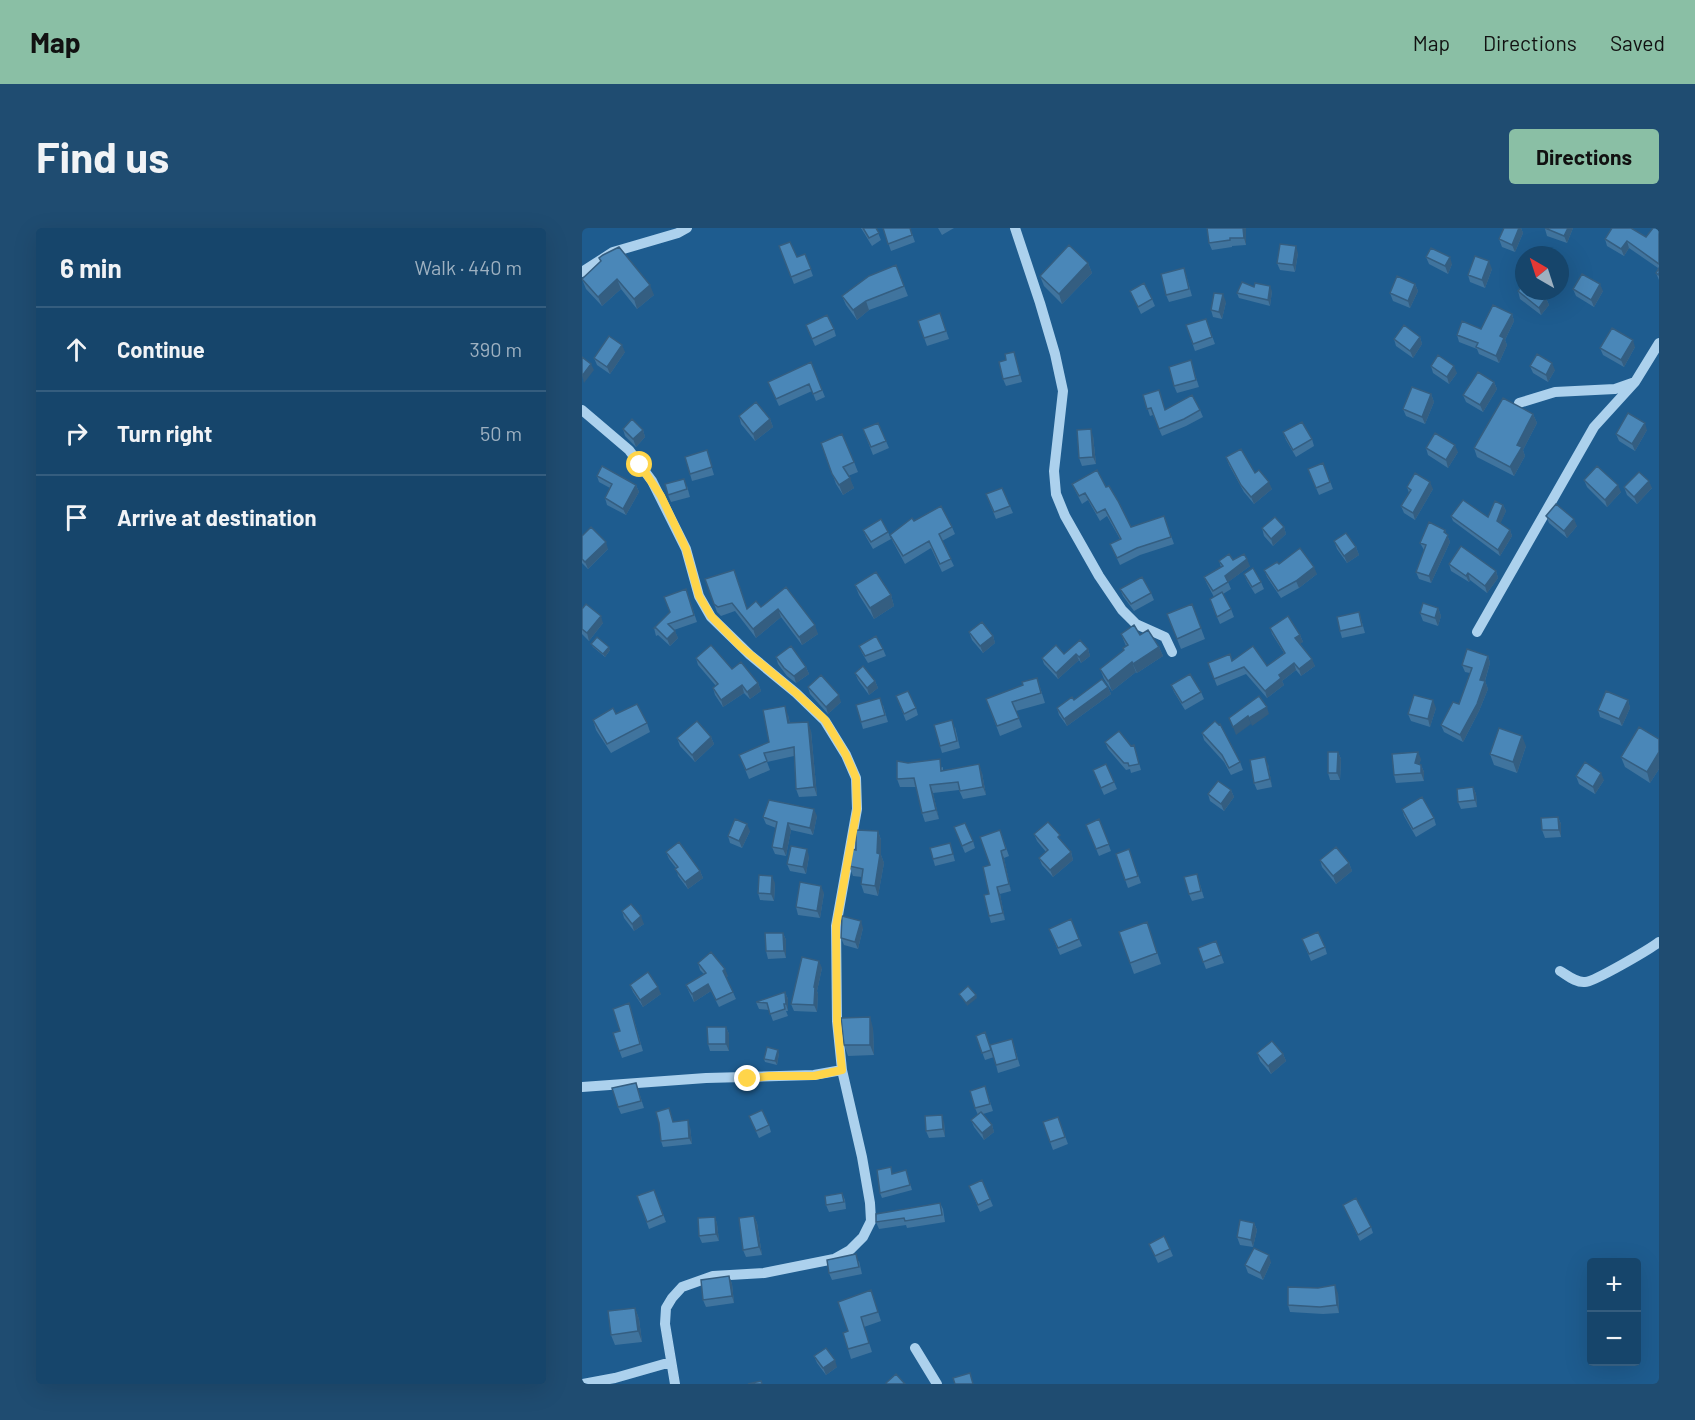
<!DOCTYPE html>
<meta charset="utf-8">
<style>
body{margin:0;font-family:Barlow,sans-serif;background:#1f4c71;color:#f1f3f6}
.controls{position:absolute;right:18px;bottom:18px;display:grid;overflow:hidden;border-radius:6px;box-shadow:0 6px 24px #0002}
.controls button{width:54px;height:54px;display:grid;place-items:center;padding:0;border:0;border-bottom:2px solid #355d7e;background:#16456b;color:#f1f3f6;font:30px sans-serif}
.compass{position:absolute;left:933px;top:18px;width:54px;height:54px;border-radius:50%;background:#16456b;box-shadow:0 6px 24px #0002;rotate:321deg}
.stop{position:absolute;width:18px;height:18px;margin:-14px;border:4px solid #ffd54a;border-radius:50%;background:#fff}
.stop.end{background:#ffd54a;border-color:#fff;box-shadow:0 2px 6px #0008}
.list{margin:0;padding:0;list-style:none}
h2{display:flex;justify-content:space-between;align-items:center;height:78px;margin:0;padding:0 24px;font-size:26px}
h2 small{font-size:20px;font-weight:400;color:#9eb1c1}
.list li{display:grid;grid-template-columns:39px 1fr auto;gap:18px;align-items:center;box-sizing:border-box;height:84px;padding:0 24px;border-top:2px solid #355d7e}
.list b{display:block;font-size:22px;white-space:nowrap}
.list em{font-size:20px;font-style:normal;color:#9eb1c1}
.icon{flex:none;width:33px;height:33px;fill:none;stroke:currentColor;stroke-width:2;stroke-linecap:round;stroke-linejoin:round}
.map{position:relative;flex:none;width:1077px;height:1156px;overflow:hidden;border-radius:6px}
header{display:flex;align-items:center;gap:36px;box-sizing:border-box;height:84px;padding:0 30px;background:#8abfa5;color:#111}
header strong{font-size:28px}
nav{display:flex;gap:33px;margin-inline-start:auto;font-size:21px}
.intro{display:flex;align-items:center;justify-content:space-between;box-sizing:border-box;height:144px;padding:0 36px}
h1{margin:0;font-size:42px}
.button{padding:15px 27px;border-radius:6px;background:#8abfa5;color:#111;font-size:21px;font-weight:700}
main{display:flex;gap:36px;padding:0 36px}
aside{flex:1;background:#16456b;border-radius:6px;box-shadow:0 6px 24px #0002}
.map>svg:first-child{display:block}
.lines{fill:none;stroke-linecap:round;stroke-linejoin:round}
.minor{stroke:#acd1ed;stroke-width:10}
.wall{fill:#40749e}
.shaded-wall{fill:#345e81}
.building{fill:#4a87b8;stroke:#345e81;stroke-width:1.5}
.route{stroke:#ffd54a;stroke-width:8}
</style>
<header>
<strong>Map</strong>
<nav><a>Map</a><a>Directions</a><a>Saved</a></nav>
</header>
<div class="intro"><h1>Find us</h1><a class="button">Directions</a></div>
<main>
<aside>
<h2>6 min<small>Walk · 440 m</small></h2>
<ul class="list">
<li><svg class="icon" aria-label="ahead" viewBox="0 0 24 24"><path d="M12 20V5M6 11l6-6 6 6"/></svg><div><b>Continue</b></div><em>390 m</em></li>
<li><svg class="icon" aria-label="right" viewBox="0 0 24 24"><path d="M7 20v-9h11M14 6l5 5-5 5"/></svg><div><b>Turn right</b></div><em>50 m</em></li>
<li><svg class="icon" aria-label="arrive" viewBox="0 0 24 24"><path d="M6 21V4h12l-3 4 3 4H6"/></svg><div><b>Arrive at destination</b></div></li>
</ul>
</aside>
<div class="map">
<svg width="1077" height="1156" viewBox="0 0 1077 1156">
<rect width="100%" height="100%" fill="#1e5c8f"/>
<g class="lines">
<path class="minor" d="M433,0L458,75L473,126L481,163L472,243L474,266L483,288L517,348L540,382L554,396L583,409L590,424
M0,44L31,24L96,5L105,0
M937,175L973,164L1033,161L1053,154L1077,115
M0,182L47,222L70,253L104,321L117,368L129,389L168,427L214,465L243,493L264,527L274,550L275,581L254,698L255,793L260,842L280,929L288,975L289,993L281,1009L268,1022L252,1031L182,1045L131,1048L100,1059L90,1070L84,1080L83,1096L93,1156
M895,404L1012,199L1053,154
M978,743C985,747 994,755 1003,754C1012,754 1068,721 1077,714
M0,859L124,850L232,847L260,842
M333,1120L355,1156
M0,1156L33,1150L89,1134"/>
</g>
<path class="wall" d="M279,0H294L299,12L290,18Z
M301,0H328L333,14L309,23Z
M356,0H372L360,7Z
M664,0V17L650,18V19L630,22L627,15Z
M922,0H939L941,5L933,24L920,19L917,11Z
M991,0L985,15L965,8L963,1Z
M1077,0V52L1074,45L1076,40L1047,20L1042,28L1025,18L1023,11L1064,9Z
M197,18L215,29L223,26L231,48L212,56Z
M716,25L713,44L698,42L695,35Z
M844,29L870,36L866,46L847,36Z
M17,30L72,67L55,81L39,61L20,78L4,61L0,51L19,34Z
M506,35L510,45L480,76L462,58L458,48Z
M314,37L326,68L287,82L275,92L264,77L260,68Z
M910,41L903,60L888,54L886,47Z
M604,47L610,68L587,74L584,67Z
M833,56L836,63L828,80L811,73L808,65Z
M672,59L690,63L688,78L657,70L655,65Z
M991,61L1021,63L1012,79L994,68Z
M548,63L570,71L573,78L559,86Z
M936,63L964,70L967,77L959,87L938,71Z
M644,74L640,91L631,89L629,82Z
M358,85L367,111L345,118L336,93Z
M930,86L932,93L923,112L925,117L917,135L897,126L895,121L877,114L875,107L899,101Z
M624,91L633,116L613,123L604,97Z
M224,97L252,101L254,108L233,118Z
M838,109L840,116L831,130L814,118L812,111Z
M1053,119L1042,139L1021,127L1018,120Z
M43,124L28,146L15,137L12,130Z
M432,124L440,154L424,158L421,151L424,132Z
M229,134L243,169L234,173L230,163L197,178L186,154Z
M849,138L875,145L867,156L851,145Z
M948,138L973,142L966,154L951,145Z
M611,140L617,159L595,165L592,158Z
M912,154L915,161L901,184L884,174L881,167Z
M849,166L852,174L843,196L824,188L821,181Z
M561,167L583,182H618L621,189L604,198L580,208L571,187L568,188Z
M951,186L955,195L941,222L943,228L932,248L895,229L892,220Z
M157,188L188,191L191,199L173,213L159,196Z
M296,195L307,220L291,227L281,201Z
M41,201L61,202L63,209L54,219L43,208Z
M1065,202L1053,223L1037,213L1034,206Z
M701,204L730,211L732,218L714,229L704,212Z
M511,208L514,236L500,238L497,230Z
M239,215L272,234L276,244L266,248L272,260L261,267L254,256Z
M844,220L876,224L866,240L846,227Z
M644,229L673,245L690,261L672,276L662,264L647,237Z
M127,230L132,247L110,253L108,246Z
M741,235L751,261L737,267L726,241Z
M15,248L54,257L57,264L44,287L25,277L23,270L28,260L17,254Z
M1002,252L1039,264L1025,279L1005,259Z
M490,256L524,259L549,299L582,288L592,316L558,327L538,337L528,316L538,311L525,288L518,293L506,272L500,276Z
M105,258L108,269L89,274L86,267Z
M825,259L851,261L833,292L822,285L819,278L827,265Z
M1042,259L1070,260L1055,276L1045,267Z
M420,260L431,285L414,291L404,266Z
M921,277L924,283L918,295L928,302L930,308L918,328L871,293L869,288L906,289Z
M964,288L995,298L985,310L967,295Z
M332,293L370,299L373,306L360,313L372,338L360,344L349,320L323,336L311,314L308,307Z
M702,299L704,306L691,318L682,308L680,300Z
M281,302L306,304L309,311L291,321L284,309Z
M863,302L868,314L849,355L837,351L834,344L842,322L838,315Z
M0,308L26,321L6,341L0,335Z
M752,313L774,319L777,327L765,335L755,321Z
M651,332L668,338L646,354L649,361L641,366L649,381L652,389L638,396L630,378L632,369L625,356L622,349L639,339L637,333Z
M697,336L735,346L717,360L699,370L685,349L682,342Z
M867,336L914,343L916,350L905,365L888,352L887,354L869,343Z
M662,346L679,354L682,361L673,366L665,353Z
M123,351L165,381L179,379L204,359L236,406L220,417L199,389L174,410L153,383L139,388L135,384Z
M273,357L309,367L312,378L292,391L277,367Z
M104,361L115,394L92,402L96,410L88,418L76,407L74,408L72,400L88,384Z
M538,361L569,365L572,372L552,383L541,368Z
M610,376L623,411L599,421L585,386Z
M856,380L859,388L856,398L841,393L838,385Z
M0,381L21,395L7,413L0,406Z
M777,384L783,405L760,410L758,403Z
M688,400L718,407L721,414L718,415L733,438L719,448L714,442L700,453L702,457L685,470L664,446L635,458L626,435L650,433L685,438L702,425L690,406Z
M387,404L411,408L413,415L401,425L390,412Z
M539,406L558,407L577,419L581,428L555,445L554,444L530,463L522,451L518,441L542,423L541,420L544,418Z
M9,416L28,422L23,429L11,419Z
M277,418L301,421L304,428L286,435L280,425Z
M506,421L508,428L499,435L497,432L476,451L462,436L460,430Z
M906,428L908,435L903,453L906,461L897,483L881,514L862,504L859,497L877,476L888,445L883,444L880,437Z
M194,429L224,439L227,446L214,455L205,448L196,436Z
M114,430L150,441L176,455L179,463L168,471L162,465L141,479L133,467L131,460L134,458L116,437Z
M273,445L293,453L296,460L287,467L276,452Z
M455,450L463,475L434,483L440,499L418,508L404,471L441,457Z
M589,457L619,464L622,471L603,482L592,464Z
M226,459L259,474L246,486L228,466Z
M526,459L529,466L485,498L477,487L475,480L492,472Z
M314,468L334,480L336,487L324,493Z
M1046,472L1048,480L1040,498L1018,489L1016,482Z
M301,477L306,494L281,501L279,494Z
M854,480L848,499L829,493L826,486Z
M34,486L65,495L68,504L29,525L14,502L11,492Z
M206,487L208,495L229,503L235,568L217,569L214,561L212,528L185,534L188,542L167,551L157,527L187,514Z
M373,499L378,520L360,525L358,518Z
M620,505L658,534L661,542L649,547L642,534L622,512Z
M129,509L132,516L113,534L98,518L95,510Z
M1077,511V541L1068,555L1043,539L1039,529Z
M523,514L549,518L554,524L559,542L549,545L548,541L544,542L526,521Z
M944,518L935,545L912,537L908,526Z
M756,524L759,531L758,552H748L746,545Z
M839,531L837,536L839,537L842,544V553L814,555L812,547Z
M686,536L690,559L675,562L672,555Z
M361,539V543L400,545L404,567L381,571L377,562L351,565L357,591L343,594L340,585L334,559H318L315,551Z
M994,548L1022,552L1013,566L997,556Z
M514,549L532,554L535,561L522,567Z
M891,559L894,566L895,579L879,581L876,574Z
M649,562L652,569L642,583L628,573L626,566Z
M820,581L852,590L854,597L834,609L822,588Z
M235,588L231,607L209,602L204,628L193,626L190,619L194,600L184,596L181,589Z
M976,589L979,596V609L963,610L960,602Z
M517,591L529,623L517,628L504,597Z
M372,599L391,613L393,620L383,625Z
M418,602L427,628L422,630L429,663L418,666L423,692L409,695L407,688L408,637Z
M168,603L160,620L148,615L146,608Z
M296,603L299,612V627L302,635L296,668L282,665L279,656L280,649L271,648L267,638L274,622Z
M452,606L480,615L489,624L491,632L471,649L460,637L457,630L464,624L455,613Z
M547,621L559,655L546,660L534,626Z
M370,622L373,633L353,638L351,631Z
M84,624L118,643L121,650L106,661L96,648L94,640L87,631Z
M227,628L224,646L208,643L205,636Z
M738,632L767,635L770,643L754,656L740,639Z
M617,653L622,670L610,673L607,666Z
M193,655L192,673L178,672L176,665Z
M242,665L238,690L216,687L214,679Z
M40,683L62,696L52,703L42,690Z
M565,694L579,736L552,746L537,704Z
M281,700L276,721L262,717L259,710Z
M467,701L497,711L500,718L478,727Z
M201,705L204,712V730L186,731L184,723Z
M720,711L743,719L745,726L729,733Z
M634,713L642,735L624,741L616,720Z
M116,735L146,748L144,749L154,771L137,779L129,763L112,774L107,764L104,757L122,746L118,742Z
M240,740L235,763L236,766L235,784L212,783L209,776Z
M48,757L79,766L61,779L51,764Z
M203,764L206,771V783H204L206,788L191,793L187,782L177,781L174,774Z
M47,775L61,823L40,830L31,805L38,803Z
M144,799L147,806V823H128L126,816Z
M291,800L292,827L266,828L262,817Z
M403,804L411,826L432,818L438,838L416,845L412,829L403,832L394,808Z
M197,825L195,837L183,834L182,831Z
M675,825L701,826L704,833L689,846L678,833Z
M54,855L62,880L39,886L36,879Z
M403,858L411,883L401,886L410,897L412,904L402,912L392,899L389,892L396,887L393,880Z
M167,888L187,897L189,904L177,910Z
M476,889L486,916L471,922L461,894Z
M91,894L108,899L110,916L81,919L79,913Z
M362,894L363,909L347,910L344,903Z
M324,942L330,962L300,970L298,965L311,946Z
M387,958L408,971L411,978L398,984Z
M72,962L84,994L67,1001L55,968Z
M260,965L263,972L264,981L247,984L244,977Z
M358,975L361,981L363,994L325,1000L324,997L297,1001L294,994Z
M761,977L789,999L791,1005L778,1013Z
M172,988L175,995L180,1027L164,1029L161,1022Z
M133,989L135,996L137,1013L120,1015L117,1008Z
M672,995L675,1002L671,1019L658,1017L655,1009Z
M567,1016L588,1021L591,1028L576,1035Z
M277,1033L280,1046L250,1052L247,1045Z
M689,1034L681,1052L666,1045L663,1037Z
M147,1048L150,1056L152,1075L124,1079L121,1072Z
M289,1062L299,1093L282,1099L290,1124L269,1131L261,1105L266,1103Z
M756,1065L757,1085L741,1086L708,1084L706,1077Z
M53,1080L57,1091L60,1114L33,1117L29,1107Z
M232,1128L255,1139L244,1147L235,1135Z"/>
<path class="shaded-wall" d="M661,0H664V17L662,10Z
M937,0H939L941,5L933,24L930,17Z
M986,0H991L985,15L982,8Z
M1045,13L1047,20L1042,28L1039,21Z
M714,18L716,25L713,44L711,37Z
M868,29L870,36L866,46L863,38Z
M907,33L910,41L903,60L900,52Z
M506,35L510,45L480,76L477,66Z
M35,51L39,61L20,78L16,69Z
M833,56L836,63L828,80L826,73Z
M1018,56L1021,63L1012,79L1009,72Z
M68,57L72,67L55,81L52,71Z
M688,58L690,63L688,78L686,72Z
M641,66L644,74L640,91L637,84Z
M964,70L967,77L959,87L957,80Z
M284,73L287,82L275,92L271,82Z
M930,86L932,93L923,112L925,117L917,135L914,128L918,108Z
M838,109L840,116L831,130L828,123Z
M1051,112L1053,119L1042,139L1039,132Z
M40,117L43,124L28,146L25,139Z
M970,135L973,142L966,154L964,147Z
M9,136L12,142L2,155L0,148Z
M872,138L875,145L867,156L865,149Z
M912,154L915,161L901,184L898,177Z
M849,166L852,174L843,196L840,189Z
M951,186L955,195L941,222L943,228L932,248L928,239L935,217Z
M188,191L191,199L173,213L171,206Z
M1063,195L1065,202L1053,223L1050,216Z
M509,201L511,208L514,236L511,229Z
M61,202L63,209L54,219L51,211Z
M873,217L876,224L866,240L864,232Z
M268,250L272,260L261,267L257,257Z
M1067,253L1070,260L1055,276L1052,269Z
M687,254L690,261L672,276L669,269Z
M848,254L851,261L833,292L831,285Z
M54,257L57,264L44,287L41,281Z
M1036,257L1039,264L1025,279L1023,272Z
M921,277L924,283L917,299L915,293Z
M992,291L995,298L985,310L982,303Z
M702,299L704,306L691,318L689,311Z
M863,302L868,314L849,355L847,348Z
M928,302L930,308L918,328L916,322Z
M24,314L26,321L6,341L3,334Z
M774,319L777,327L765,335L762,328Z
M665,331L668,338L645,355L643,348Z
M732,339L735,346L717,360L714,353Z
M914,343L916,350L905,365L903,358Z
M886,345L888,352L887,354L884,348Z
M309,367L312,378L292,391L288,380Z
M856,380L859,388L856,398L853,390Z
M196,381L199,389L174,410L171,401Z
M19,388L21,395L7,413L5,405Z
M233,397L236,406L220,417L217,409Z
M93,403L96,410L88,418L85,411Z
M718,407L721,414L716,417L713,410Z
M411,408L413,415L401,425L398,418Z
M27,419L28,422L23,429L21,426Z
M577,419L581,428L555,445L551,436Z
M506,421L508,428L499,435L497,429Z
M494,426L497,432L476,451L474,445Z
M906,428L908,435L901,459L898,452Z
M730,431L733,438L719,448L717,441Z
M550,434L554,444L530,463L526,453Z
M712,435L714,442L700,453L702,457L685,470L683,463L697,447Z
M224,439L227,446L214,455L212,448Z
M293,453L296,460L287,467L285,460Z
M903,453L906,461L897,483L881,514L878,507Z
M176,455L179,463L168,471L165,464Z
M160,457L162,465L141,479L139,472Z
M526,459L529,466L485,498L482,491Z
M257,467L259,474L246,486L244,479Z
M851,472L854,480L848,499L846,491Z
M1046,472L1048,480L1040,498L1037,491Z
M203,478L206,487L210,504L206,495Z
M685,479L687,486L670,498L667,490Z
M666,488L669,496L654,507L651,499Z
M226,494L229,503L235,568L232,559Z
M940,508L944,518L935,545L931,534Z
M129,509L132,516L113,534L110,527Z
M756,524L759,531L758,552L755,545Z
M836,524L839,531L836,542L833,535Z
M1077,524V541L1068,555L1065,544Z
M683,529L686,536L690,559L688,551Z
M397,536L400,545L404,567L401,559Z
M839,537L842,544V553L839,545Z
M1019,545L1022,552L1013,566L1011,559Z
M348,557L351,565L357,591L354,582Z
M891,559L894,566L895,579L893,572Z
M649,562L652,569L642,583L639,576Z
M232,581L235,588L231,607L228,600Z
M976,589L979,596V609L977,602Z
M206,595L209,602L204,628L201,621Z
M165,596L168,603L160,620L157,613Z
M296,603L299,612V627L302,635L296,668L293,658Z
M225,621L227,628L224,646L221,639Z
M419,623L422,630L429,663L427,656Z
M489,624L491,632L471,649L468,642Z
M767,635L770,643L754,656L751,648Z
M118,643L121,650L106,661L103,654Z
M190,648L193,655L192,673L189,666Z
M239,658L242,665L238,690L235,683Z
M415,659L418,666L423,692L421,685Z
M59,688L62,696L52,703L50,696Z
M279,693L281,700L276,721L273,714Z
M201,705L204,712V730L202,723Z
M237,733L240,740L235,763L236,766L235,784L232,777V759Z
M143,741L146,748L143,750L141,743Z
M126,756L129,763L112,774L110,766Z
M76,759L79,766L61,779L58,772Z
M203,764L206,771V783L204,776Z
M394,767L395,770L385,778L384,775Z
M288,789L291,800L292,827L288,817Z
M144,799L147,806V823L144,816Z
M196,822L197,825L195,837L193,833Z
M701,826L704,833L689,846L686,838Z
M360,887L362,894L363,909L361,901Z
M106,892L108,899L110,916L107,910Z
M410,897L412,904L402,912L400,905Z
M172,988L175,995L180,1027L177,1019Z
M133,989L135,996L137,1013L134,1006Z
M672,995L675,1002L671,1019L669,1012Z
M687,1027L689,1034L681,1052L678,1045Z
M147,1048L150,1056L152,1075L150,1068Z
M753,1057L756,1065L757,1085L755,1077Z
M53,1080L57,1091L60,1114L56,1103Z
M253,1132L255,1139L244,1147L241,1140Z"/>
<path class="building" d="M281,0H294L297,5L287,10Z
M301,0H328L330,7L306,16Z
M625,0H661L662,10H648V12L627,15Z
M922,0H937L930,17L917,11Z
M963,0H986L982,8Z
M1030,0H1049L1064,9L1071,0H1077V36L1045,13L1039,21L1023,11Z
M208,14L215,29L223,26L229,41L209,49L197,18Z
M698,16L714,18L711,37L695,35Z
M487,17L506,35L477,66L458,48Z
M37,19L68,57L52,71L35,51L16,69L0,51L19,33L17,30L21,27Z
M849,20L868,29L863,38L844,29Z
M893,28L907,33L900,52L886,47Z
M314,37L322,58L284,73L271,82L260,68L287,48Z
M602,40L607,61L584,67L579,46Z
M1077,40V47L1074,45Z
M1000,46L1018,56L1009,72L991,61Z
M815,48L833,56L826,73L808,65Z
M660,54L672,59L673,55L688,58L686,72L655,65Z
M562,55L570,71L556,79L548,63Z
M942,56V63H956L964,70L957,80L936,63Z
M632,65L641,66L637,84L629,82Z
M911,77L930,86L918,108L922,110L914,128L894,119L896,115L875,107L880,93L899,101Z
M358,85L364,103L342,110L336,93Z
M245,87L252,101L230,111L224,97Z
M624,91L630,109L611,116L604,97Z
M822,97L838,109L828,123L812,111Z
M1030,100L1051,112L1039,132L1018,120Z
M27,108L40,117L25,139L12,130Z
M432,124L438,147L421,151L417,134L424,132L423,126Z
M955,126L970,135L964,147L948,138Z
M856,127L872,138L865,149L849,138Z
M0,129L9,136L0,148Z
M609,132L614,152L592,158L587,139Z
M229,134L240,162L231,166L227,156L194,171L186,154Z
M896,144L912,154L898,177L881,167Z
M830,159L849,166L840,189L821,181Z
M577,162L583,182L610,167L618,182L602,191L577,201L569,180L565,181L561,167Z
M921,170L951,186L935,217L940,219L928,239L892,220Z
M174,174L188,191L171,206L157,188Z
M1046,185L1063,195L1050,216L1034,206Z
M50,191L61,202L51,211L41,201Z
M720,194L730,211L711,222L701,204Z
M296,195L304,213L289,219L281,201Z
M509,201L511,229L497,230L495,202Z
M853,205L873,217L864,232L844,220Z
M260,206L272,234L261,239L268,250L257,257L250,246L239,215Z
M659,221L673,245L677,242L687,254L669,269L659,257L644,229Z
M125,222L130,239L108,246L103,229Z
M741,235L748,254L734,260L726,241Z
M20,238L54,257L41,281L23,270L30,256L15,248Z
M1015,238L1036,257L1023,272L1002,252Z
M515,242L524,259L527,258L536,273L549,299L582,288L589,309L555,320L535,330L528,316L539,311L523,281L515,285L503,265L497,268L490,256Z
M1057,244L1067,253L1052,269L1042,259Z
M833,245L848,254L831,285L819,278L829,262L825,259Z
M102,251L105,261L86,267L83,256Z
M420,260L428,278L412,284L404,266Z
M881,272L906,289L913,273L921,277L915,293L928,302L916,322L869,288Z
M974,276L992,291L982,303L964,288Z
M359,278L370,299L357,306L369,331L358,336L347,313L321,328L308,307L330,290L332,293Z
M693,289L702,299L689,311L680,300Z
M299,291L306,304L289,314L281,302Z
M847,294L863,302L862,304L866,307L847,348L834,344L844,317L838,315Z
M9,299L24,314L3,334L0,331V308Z
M764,305L774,319L762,328L752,313Z
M879,318L914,343L903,358L886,345L884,348L867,336Z
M718,320L732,339L714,353L696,363L682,342L695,334L697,336Z
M647,326L651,332L662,326L665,331L643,348L646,354L631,363L622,349L641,338L637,333Z
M671,340L679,354L670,359L662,346Z
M152,342L165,381L174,373L179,379L204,359L233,397L217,409L196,381L171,401L150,375L136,379L132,376L123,351Z
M294,344L309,367L288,380L273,357Z
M560,349L569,365L549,376L538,361Z
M104,361L112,387L86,396L93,403L85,411L74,400H72L88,384L82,369Z
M640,364L649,381L635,389L628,371Z
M841,375L856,380L853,390L838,385Z
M4,376L19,388L5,405L0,401V381Z
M610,376L619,400L595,411L585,386Z
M777,384L780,398L758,403L755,389Z
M706,388L718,407L713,410L730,431L717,441L712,435L697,447L699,450L683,463L662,439L632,451L626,435L648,426L650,433L671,418L685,438L703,425L688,400Z
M400,394L411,408L398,418L387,404Z
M552,397L558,407L566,402L577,419L551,436L550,434L526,453L518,441L542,422L541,420L546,417L539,406Z
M294,408L301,421L283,428L277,418Z
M15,409L27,419L21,426L9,416Z
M498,412L506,421L497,429L494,426L474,445L460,430L474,417L482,426Z
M129,417L150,441L159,434L176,455L165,464L160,457L139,472L131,460L136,456L114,430Z
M209,418L224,439L212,448L202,440L194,429Z
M885,421L906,428L898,452L903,453L895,476L878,507L859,497L871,474L877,476L890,440L880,437Z
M281,438L293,453L285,460L273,445Z
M608,446L619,464L600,475L589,457Z
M239,447L257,467L244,479L226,459Z
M455,450L459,465L430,474L437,490L415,498L404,471L441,457L440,454Z
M520,451L526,459L482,491L475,480L490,469L492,472Z
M326,463L334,480L322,486L314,468Z
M1024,463L1046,472L1037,491L1016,482Z
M832,467L851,472L846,491L826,486Z
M677,468L685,479L667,490L666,488L651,499L647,490Z
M298,470L303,487L279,494L274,477Z
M55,476L65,495L25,516L11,492L31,480L34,486Z
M203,478L206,495L226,494L232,559L214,561L212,519L182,525L185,533L164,542L157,527L187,514L181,482Z
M370,492L375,513L358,518L352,497Z
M115,493L129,509L110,527L95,510Z
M633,493L637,497L638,496L658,534L647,540L640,527L620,505Z
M1057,499L1077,511V524L1065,544L1039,529Z
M917,500L940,508L931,534L908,526Z
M537,503L549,518L552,517L557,536L547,538L546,535H542L523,514Z
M746,524H756L755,545H746Z
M836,524L833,535L839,537V545L812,547L810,526Z
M683,529L688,551L672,555L668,532Z
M358,531L359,543L397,536L401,559L378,563L376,554L348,557L354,582L340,585L332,550L315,551V533L326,535Z
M1003,534L1019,545L1011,559L994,548Z
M524,536L532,554L519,560L511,542Z
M636,553L649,562L639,576L626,566Z
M891,559L893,572L876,574L875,561Z
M840,569L852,590L831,601L820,581Z
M187,572L232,581L228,600L206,595L201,621L190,619L195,594L181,589Z
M976,589L977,602H960L959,590Z
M153,591L165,596L157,613L146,608Z
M517,591L527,616L514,621L504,597Z
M466,594L478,607L476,609L489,624L468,642L457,630L466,622L452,606Z
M383,595L391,613L380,618L372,599Z
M274,602L296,603L295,625L298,626L293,658L279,656L281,641L267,638L270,621L274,622Z
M418,602L424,621L419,623L427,656L415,659L421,685L407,688L402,667L407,666L401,639L408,637L398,609Z
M97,614L118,643L103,654L93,641L96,639L84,624Z
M368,615L371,626L351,631L348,620Z
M209,618L225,621L221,639L205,636Z
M754,619L767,635L751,648L738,632Z
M547,621L556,648L543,652L534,626Z
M615,646L619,663L607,666L602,649Z
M177,647L190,648L189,666L176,665Z
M218,654L239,658L235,683L214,679Z
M49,676L59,688L50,696L40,683Z
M260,688L279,693L273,714L259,710Z
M489,691L497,711L476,720L467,701Z
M565,694L575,725L548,735L537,704Z
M736,704L743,719L727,726L720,711Z
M183,705H201L202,723H184Z
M634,713L639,727L621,734L616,720Z
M129,724L143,741L141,743L151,764L134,772L126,756L110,766L104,757L124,745L116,735Z
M220,729L237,733L232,759H233L232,777L209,776Z
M66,744L76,759L58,772L48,757Z
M386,758L394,767L384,775L377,766Z
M203,764L204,776H202L203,781L188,786L185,775L174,774Z
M47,775L58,816L37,823L31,805L38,803L31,781Z
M288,789V817H262L259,790Z
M125,799H144V816H126Z
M403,804L409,822L400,825L394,808Z
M430,811L435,831L414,837L408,817Z
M690,813L701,826L686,838L675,825Z
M185,819L196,822L193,833L182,831Z
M54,855L59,873L36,879L30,860Z
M403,858L408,876L393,880L388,863Z
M87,880L91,894L106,892L107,910L79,913L77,895L74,884Z
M180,882L187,897L174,903L167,888Z
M399,884L410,897L400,905L389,892Z
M360,887L361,901L344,903L343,888Z
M476,889L483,909L468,914L461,894Z
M309,939L310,946L324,942L328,957L298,965L295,942Z
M400,952L408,971L396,977L387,958Z
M72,962L81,987L65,994L55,968Z
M260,965L262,974L244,977L243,968Z
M774,970L789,999L776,1007L761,977Z
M358,975L360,987L323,993L322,990L294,994V986Z
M172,988L177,1019L161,1022L157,990Z
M133,989L134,1006L117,1008L116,990Z
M658,992L672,995L669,1012L655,1009Z
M582,1008L588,1021L573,1028L567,1016Z
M672,1020L687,1027L678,1045L663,1037Z
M274,1026L277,1039L247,1045L245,1032Z
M147,1048L150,1068L121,1072L119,1052Z
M753,1057L755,1077L738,1079L706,1077V1059L736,1060Z
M289,1062L296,1084L279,1089L287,1115L266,1121L261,1105L266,1103L256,1074Z
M53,1080L56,1103L29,1107L26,1083Z
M244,1120L253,1132L241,1140L232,1128Z
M388,1145L391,1156H373L371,1150Z
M314,1146L323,1156H305L304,1155Z
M179,1153L180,1156H166Z"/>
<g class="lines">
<path class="route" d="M58,237L79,268L104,321L117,368L129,388L158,418L214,465L243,492L264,527L274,550L275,581L254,698L255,794L260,842L232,848H187L166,851"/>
</g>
</svg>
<div class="controls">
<button>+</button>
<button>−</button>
</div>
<svg class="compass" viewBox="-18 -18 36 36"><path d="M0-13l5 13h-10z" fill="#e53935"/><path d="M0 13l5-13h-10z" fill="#9eb1c1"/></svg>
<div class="stop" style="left:58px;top:237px"></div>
<div class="stop end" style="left:166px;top:851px"></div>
</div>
</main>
